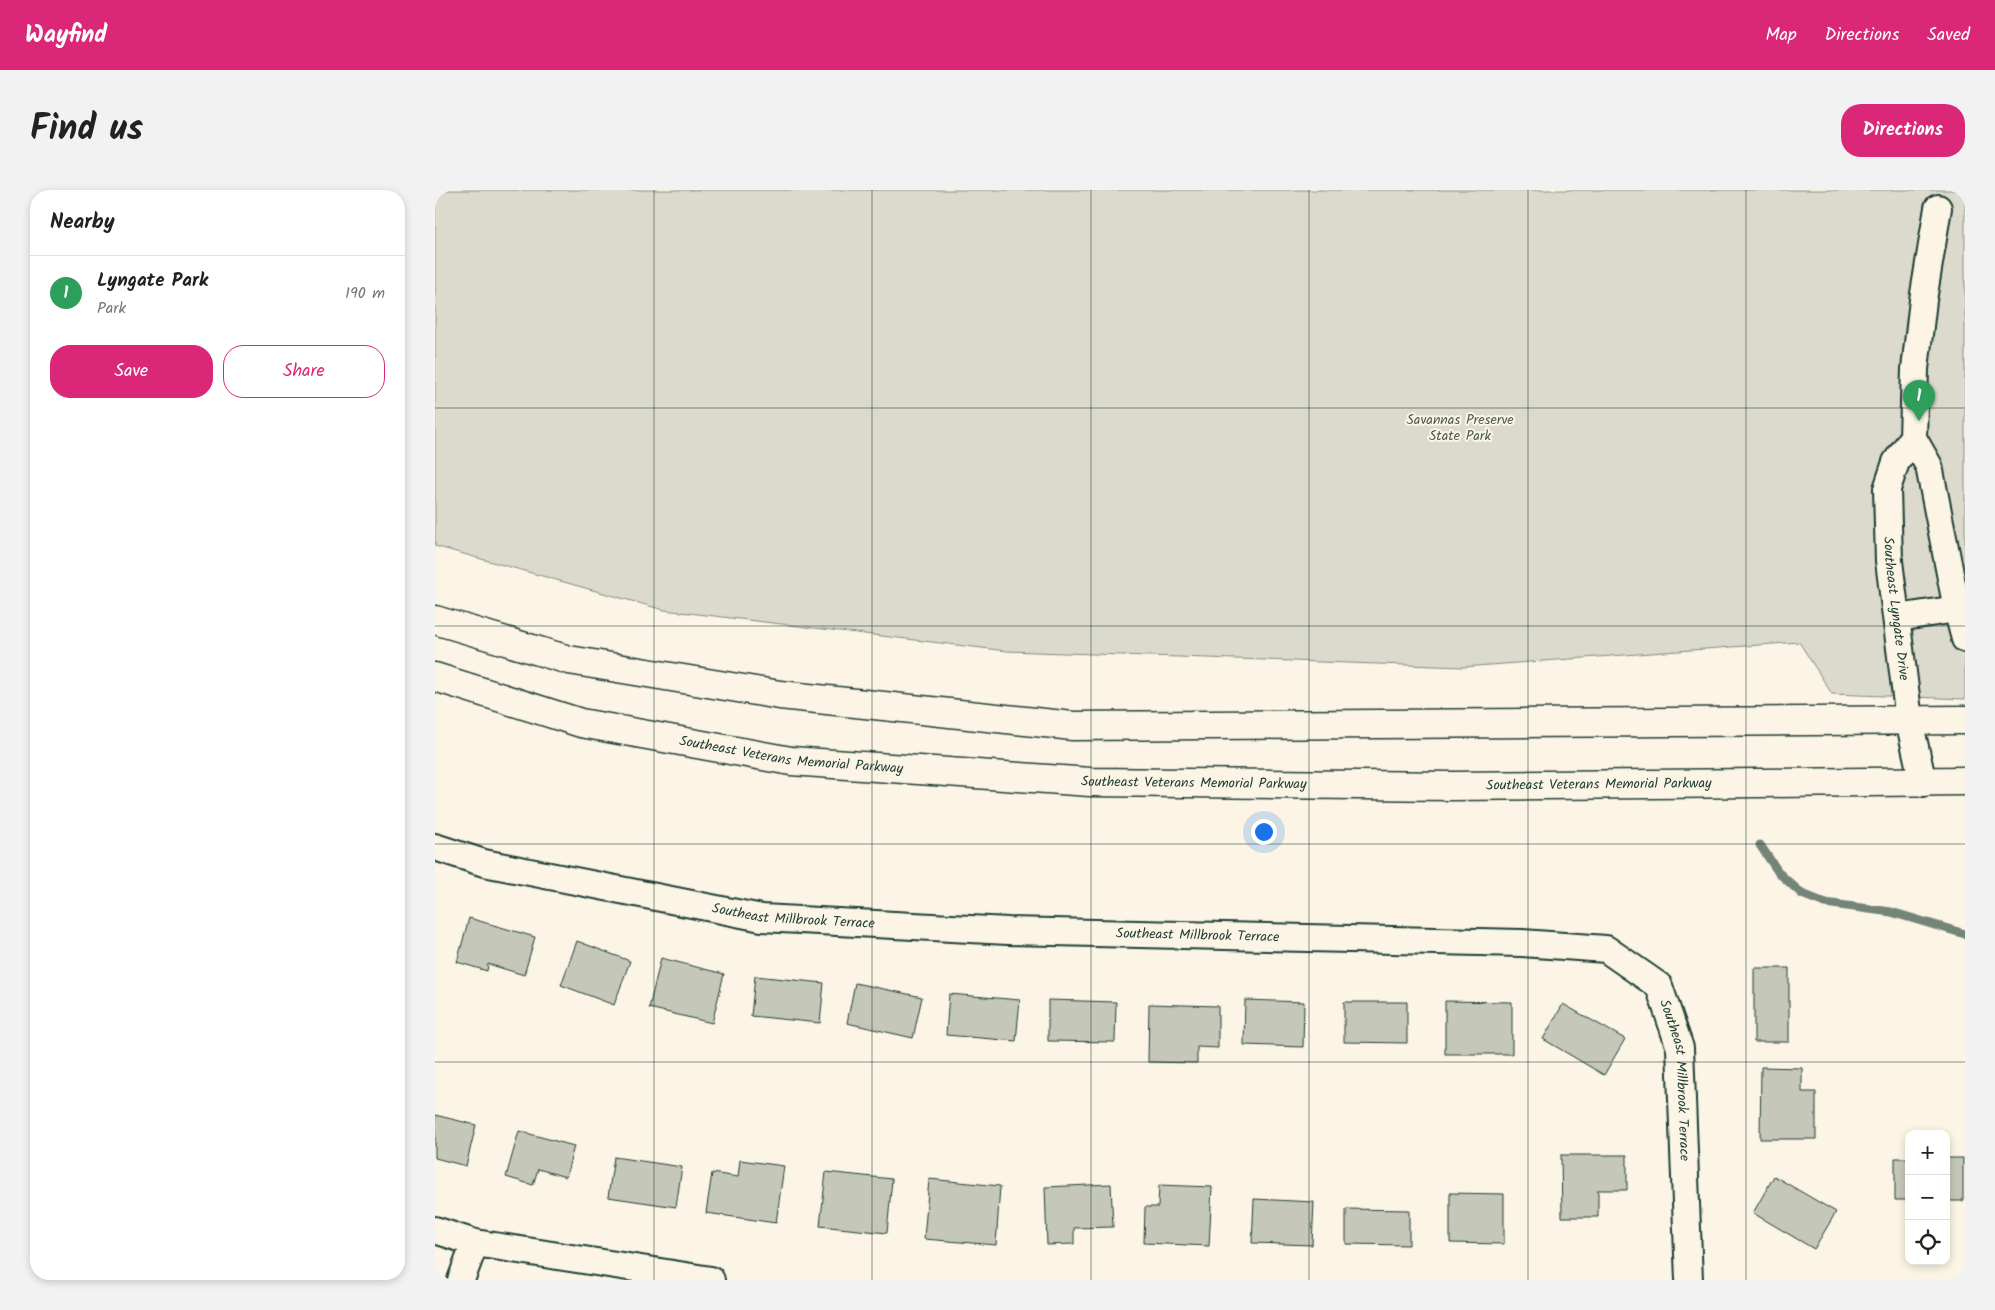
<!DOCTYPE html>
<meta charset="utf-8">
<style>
body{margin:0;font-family:Kalam,sans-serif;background:#f2f2f2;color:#222}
.controls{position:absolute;right:15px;bottom:15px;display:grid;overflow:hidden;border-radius:10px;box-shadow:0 2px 8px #0003}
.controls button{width:45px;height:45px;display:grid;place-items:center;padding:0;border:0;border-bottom:1px solid #e0e0e0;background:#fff;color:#222;font:25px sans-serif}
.you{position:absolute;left:828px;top:641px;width:18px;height:18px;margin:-12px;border:4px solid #fff;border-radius:50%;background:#1a73e8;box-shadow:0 0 0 8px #1a73e833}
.badge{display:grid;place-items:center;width:32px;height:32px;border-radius:50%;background:#db2777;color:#fff;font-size:16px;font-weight:700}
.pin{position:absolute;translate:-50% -41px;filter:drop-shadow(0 1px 2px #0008)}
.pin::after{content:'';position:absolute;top:26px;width:18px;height:15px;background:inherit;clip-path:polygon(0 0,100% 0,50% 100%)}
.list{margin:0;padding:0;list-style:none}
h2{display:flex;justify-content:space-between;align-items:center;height:65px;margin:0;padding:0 20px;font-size:21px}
h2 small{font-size:16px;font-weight:400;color:#767676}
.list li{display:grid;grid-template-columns:32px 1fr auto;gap:15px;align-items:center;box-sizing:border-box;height:75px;padding:0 20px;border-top:1px solid #e0e0e0}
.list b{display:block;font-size:19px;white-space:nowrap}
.list p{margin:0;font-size:16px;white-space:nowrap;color:#767676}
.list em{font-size:16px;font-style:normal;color:#767676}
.actions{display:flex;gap:10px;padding:15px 20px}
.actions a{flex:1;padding:11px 0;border:1px solid #db2777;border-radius:20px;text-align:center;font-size:18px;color:#db2777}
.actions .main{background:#db2777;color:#fff}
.icon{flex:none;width:28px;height:28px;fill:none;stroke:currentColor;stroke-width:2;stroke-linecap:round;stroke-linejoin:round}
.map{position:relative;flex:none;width:1530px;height:1090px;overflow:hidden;border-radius:20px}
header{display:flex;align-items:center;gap:30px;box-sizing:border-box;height:70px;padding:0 25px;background:#db2777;color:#fff}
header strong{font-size:24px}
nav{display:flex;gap:28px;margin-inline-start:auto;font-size:18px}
.intro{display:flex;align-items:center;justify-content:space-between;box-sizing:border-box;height:120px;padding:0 30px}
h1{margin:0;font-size:35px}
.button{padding:12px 22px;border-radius:20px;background:#db2777;color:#fff;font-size:18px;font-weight:700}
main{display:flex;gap:30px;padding:0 30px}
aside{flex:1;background:#fff;border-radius:20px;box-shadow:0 2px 8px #0003}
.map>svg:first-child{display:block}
.green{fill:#dcdacc;stroke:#7e8c80}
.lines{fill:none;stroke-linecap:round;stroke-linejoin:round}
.stream{stroke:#758479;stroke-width:9}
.building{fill:#c5c7b9;stroke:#1f3d34}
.street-casing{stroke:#1f3d34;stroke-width:30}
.secondary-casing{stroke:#1f3d34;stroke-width:31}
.street{stroke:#fcf5e5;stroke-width:26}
.secondary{stroke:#fcf5e5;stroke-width:28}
.grid{fill:none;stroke:#1f3d34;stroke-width:1;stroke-opacity:0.55}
.labels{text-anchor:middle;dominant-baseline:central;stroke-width:4;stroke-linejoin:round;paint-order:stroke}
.park-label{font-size:14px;fill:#455c52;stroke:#fcf5e5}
.street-label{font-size:14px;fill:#1f3d34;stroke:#fcf5e5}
</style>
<header>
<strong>Wayfind</strong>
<nav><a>Map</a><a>Directions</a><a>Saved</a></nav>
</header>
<div class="intro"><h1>Find us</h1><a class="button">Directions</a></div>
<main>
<aside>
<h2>Nearby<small></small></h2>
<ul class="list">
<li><span class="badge" style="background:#2e9e5b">1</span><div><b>Lyngate Park</b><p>Park</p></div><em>190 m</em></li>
</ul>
<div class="actions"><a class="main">Save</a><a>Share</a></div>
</aside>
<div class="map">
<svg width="1530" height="1090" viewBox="0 0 1530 1090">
<rect width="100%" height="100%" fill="#fcf5e5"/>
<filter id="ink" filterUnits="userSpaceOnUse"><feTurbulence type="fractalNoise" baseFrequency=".02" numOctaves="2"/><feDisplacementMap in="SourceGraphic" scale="10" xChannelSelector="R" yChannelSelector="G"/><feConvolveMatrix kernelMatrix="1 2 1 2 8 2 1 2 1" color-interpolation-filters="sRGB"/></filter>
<g filter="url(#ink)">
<path class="green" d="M0,0H1530V509L1397,504L1364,452L1028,477L572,461L229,420L0,356Z"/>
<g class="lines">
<path class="stream" d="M1325,655L1344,683L1367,704L1390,713L1456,722L1530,744"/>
</g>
<path class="building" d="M34,728L100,747L89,785L53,774L52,781L22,772Z
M142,751L195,771L179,815L126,795Z
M226,768L289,784L277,833L214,818Z
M1319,778H1354V852H1319Z
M320,786L389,793L385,833L316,826Z
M420,793L487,807L478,848L412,833Z
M514,804L585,810L581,851L511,845Z
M613,810L681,812L680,852L613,851Z
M810,810L869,812L868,857L809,855Z
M1010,811L1077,812V864H1010Z
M909,812H972V853L909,852Z
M714,814L783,816V858L762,857V873L713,872Z
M1128,814L1190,849L1169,885L1108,849Z
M1326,877L1367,878V902H1381V949H1325Z
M0,925L41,935L31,976L0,968Z
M84,941L139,956L131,987L103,979L98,995L71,987Z
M1126,965H1192V1000H1163V1027H1127Z
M179,967L247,977L241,1017L173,1007Z
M1460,968H1474V1010H1460Z
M1511,968H1528V1011H1511Z
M305,970L349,976L341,1033L271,1023L277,983L303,987Z
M391,982L457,989L452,1043L385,1036Z
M1339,986L1401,1022L1379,1059L1318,1023Z
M494,989L565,996L561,1055L489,1049Z
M676,994L678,1037L639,1038V1054L612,1055L610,997Z
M724,995L777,997L774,1056L709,1053L710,1017H723Z
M1015,1003L1069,1004V1054L1015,1053Z
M819,1009L879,1012L877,1055L817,1053Z
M911,1019L974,1020V1055L911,1054Z"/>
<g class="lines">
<g class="street-casing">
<g id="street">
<path d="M1503,18L1488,110L1480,179L1478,248L1494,276L1522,419L1530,449"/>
<path id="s1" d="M1478,248L1461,272L1452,299L1454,371L1474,530L1488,593"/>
<path d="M1462,428L1522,419"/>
<path id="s2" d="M0,657L49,673L327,728L573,741L1087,753L1171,759L1224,796L1245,858L1254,1090"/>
<path d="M0,1040L40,1053L276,1090"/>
<path d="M26,1090L40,1053"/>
</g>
</g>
<g class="secondary-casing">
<g id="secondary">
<path d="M0,430L134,470L345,505L638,536L1530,530"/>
<path id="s3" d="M0,487L146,533L356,571L655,592L1016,596L1530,591"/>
</g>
</g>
<use href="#street" class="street"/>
<use href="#secondary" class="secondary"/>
</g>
</g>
<path class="grid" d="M219,0V1090M437,0V1090M656,0V1090M874,0V1090M1093,0V1090M1311,0V1090M0,218H1530M0,436H1530M0,654H1530M0,872H1530"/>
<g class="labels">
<g class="park-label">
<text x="1025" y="230">Savannas Preserve<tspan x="1025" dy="16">State Park</tspan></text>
</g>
<g class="street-label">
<text stroke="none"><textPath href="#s1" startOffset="178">Southeast Lyngate Drive</textPath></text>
<text stroke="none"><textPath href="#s3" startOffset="366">Southeast Veterans Memorial Parkway</textPath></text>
<text stroke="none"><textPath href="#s3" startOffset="770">Southeast Veterans Memorial Parkway</textPath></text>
<text stroke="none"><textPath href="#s3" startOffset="1175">Southeast Veterans Memorial Parkway</textPath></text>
<text stroke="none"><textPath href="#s2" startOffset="366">Southeast Millbrook Terrace</textPath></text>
<text stroke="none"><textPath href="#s2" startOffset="771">Southeast Millbrook Terrace</textPath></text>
<text stroke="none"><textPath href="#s2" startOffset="1341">Southeast Millbrook Terrace</textPath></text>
</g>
</g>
</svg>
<div class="controls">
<button>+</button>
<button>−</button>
<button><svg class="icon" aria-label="locate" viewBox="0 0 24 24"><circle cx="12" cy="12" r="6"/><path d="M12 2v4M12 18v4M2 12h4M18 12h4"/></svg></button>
</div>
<div class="you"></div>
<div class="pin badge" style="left:1484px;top:231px;background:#2e9e5b">1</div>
</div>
</main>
